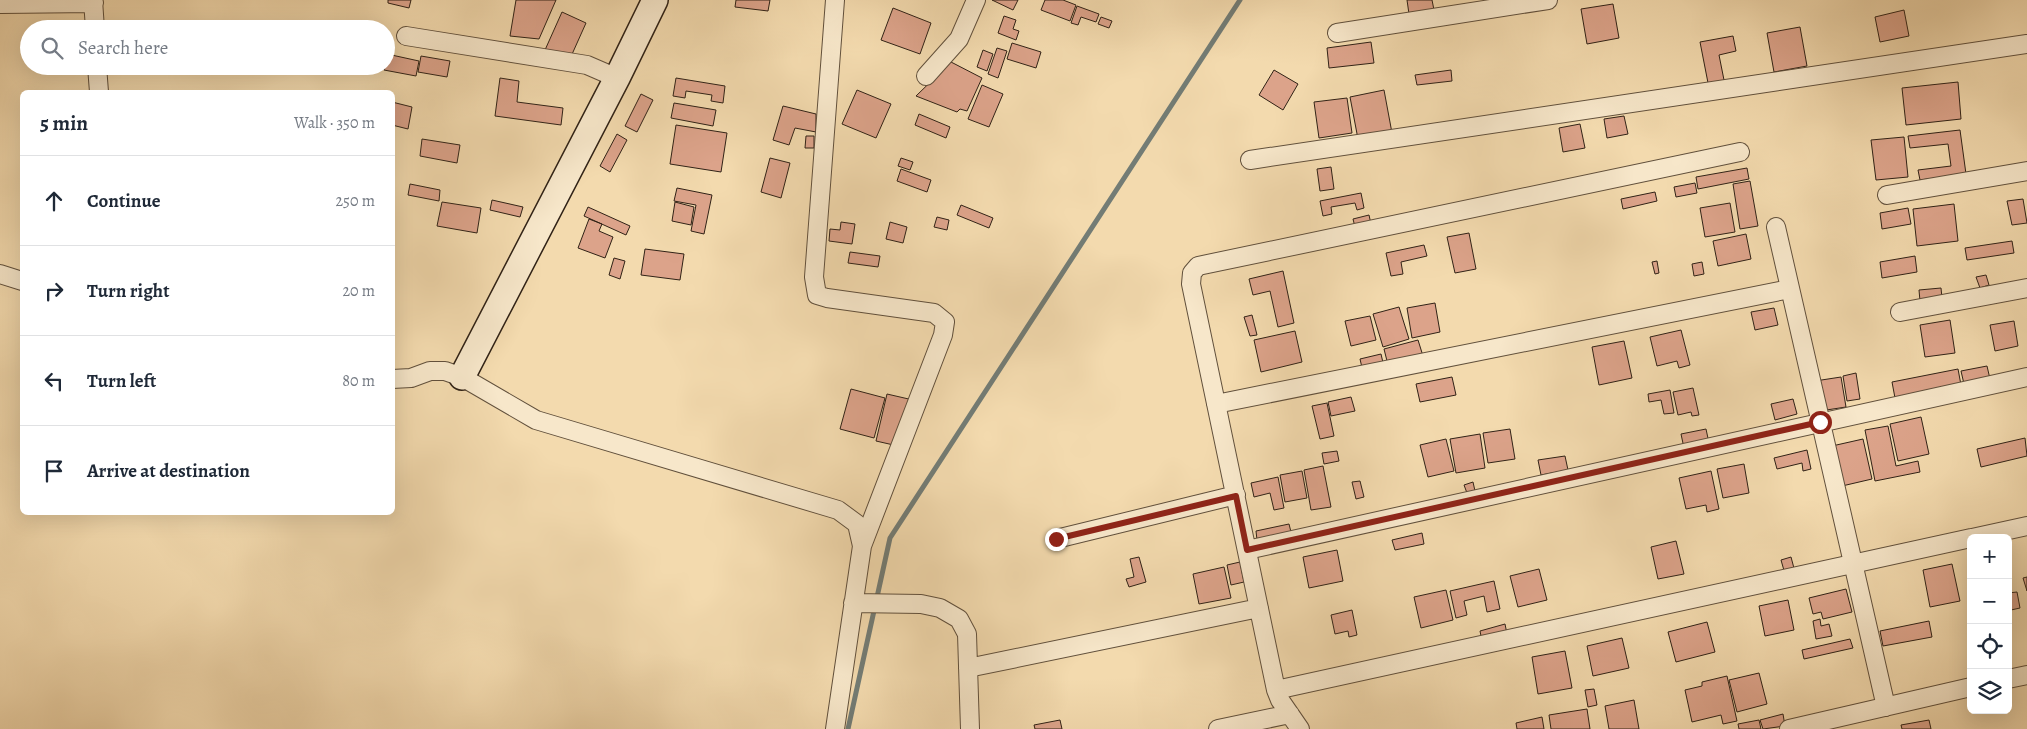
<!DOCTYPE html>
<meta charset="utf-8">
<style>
body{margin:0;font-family:Alegreya,serif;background:#f2f2f3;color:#1f2937}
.controls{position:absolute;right:15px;bottom:15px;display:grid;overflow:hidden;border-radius:8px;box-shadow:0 5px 20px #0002}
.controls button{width:45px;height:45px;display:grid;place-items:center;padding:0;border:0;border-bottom:1px solid #e0e1e3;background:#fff;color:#1f2937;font:25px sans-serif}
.stop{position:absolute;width:15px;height:15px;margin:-11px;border:4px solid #8f2418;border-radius:50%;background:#fff}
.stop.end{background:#8f2418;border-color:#fff;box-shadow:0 1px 5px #0008}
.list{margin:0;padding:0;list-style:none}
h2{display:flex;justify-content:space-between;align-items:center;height:65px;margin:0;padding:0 20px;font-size:21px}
h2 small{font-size:16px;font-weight:400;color:#747a83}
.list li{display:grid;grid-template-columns:32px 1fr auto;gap:15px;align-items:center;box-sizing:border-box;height:90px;padding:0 20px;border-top:1px solid #e0e1e3}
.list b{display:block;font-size:19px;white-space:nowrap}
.list em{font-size:16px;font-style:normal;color:#747a83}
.icon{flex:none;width:28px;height:28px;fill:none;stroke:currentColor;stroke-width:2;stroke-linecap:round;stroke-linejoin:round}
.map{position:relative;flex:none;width:2027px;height:729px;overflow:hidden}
.search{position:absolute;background:#fff;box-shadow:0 5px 20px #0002;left:20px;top:20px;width:375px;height:55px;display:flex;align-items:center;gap:12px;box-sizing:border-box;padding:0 18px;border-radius:28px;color:#747a83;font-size:19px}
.panel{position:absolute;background:#fff;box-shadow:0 5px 20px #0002;left:20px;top:90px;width:375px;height:425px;border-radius:8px}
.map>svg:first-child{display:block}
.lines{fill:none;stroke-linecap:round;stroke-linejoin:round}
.stream{stroke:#737c75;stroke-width:5}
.building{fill:#dca38a;stroke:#302216}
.street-casing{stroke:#61503c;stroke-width:20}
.secondary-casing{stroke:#302216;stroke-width:28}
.street{stroke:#f7e7ca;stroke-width:18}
.secondary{stroke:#f7e7ca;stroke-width:25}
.route{stroke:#8f2418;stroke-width:6}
</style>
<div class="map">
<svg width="2027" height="729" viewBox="0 0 2027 729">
<rect width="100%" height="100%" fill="#f3daae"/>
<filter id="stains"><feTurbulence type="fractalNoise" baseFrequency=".004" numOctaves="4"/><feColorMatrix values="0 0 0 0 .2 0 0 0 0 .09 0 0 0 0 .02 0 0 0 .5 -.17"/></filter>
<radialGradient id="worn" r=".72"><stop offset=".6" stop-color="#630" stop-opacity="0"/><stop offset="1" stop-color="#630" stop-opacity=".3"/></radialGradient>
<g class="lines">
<path class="stream" d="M848,729L890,538L1240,0"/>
</g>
<path class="building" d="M388,0H411L409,8L388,3Z
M516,0H556L539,39L510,36Z
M736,0H770L768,11L735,7Z
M992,0H1018L1013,10Z
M1045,0H1063L1076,5L1070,21L1041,10Z
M1407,0H1432L1434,10L1409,14Z
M1613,4L1619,38L1587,44L1581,9Z
M1077,6L1099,14L1096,22L1081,17L1078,25L1071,23Z
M893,8L931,23L920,54L881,40Z
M1904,10L1909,36L1880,42L1875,17Z
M562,12L586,23L569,61L545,50Z
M1004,16L1016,20L1013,29L1019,31L1016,40L998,33Z
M1101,17L1112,21L1109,28L1098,24Z
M1800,27L1807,66L1774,72L1767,33Z
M1733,36L1736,51L1719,55L1725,85L1709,88L1700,42Z
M1371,42L1374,63L1329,68L1327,48Z
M1012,43L1041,52L1036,68L1007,59Z
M997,48L1007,51L998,78L988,74Z
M983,50L993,54L987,71L977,67Z
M387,54L419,61L416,76L384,70Z
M421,56L450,61L447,77L418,72Z
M951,62L982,78L967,111L960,109L957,112L916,96Z
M1274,70L1298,84L1283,110L1259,95Z
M1451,70L1452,81L1417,85L1415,75Z
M500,78L519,81L517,102L563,108L561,125L495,116Z
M676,78L725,86L723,103L711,101L712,95L686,91L685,98L673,96Z
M1958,82L1961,119L1906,125L1902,88Z
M982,85L1003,94L989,127L968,119Z
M857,90L891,104L876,138L842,124Z
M1384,90L1392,133L1358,139L1350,97Z
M641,94L653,100L637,132L625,126Z
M1347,98L1352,133L1319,138L1314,102Z
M392,102L412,107L408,129L392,125Z
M674,103L716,110L713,126L671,118Z
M783,106L816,114V132L795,128L789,145L773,140Z
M919,114L950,127L946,138L915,125Z
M1624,116L1628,134L1607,138L1604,119Z
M1580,124L1585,148L1563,152L1559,128Z
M676,125L727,133L721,172L670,164Z
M1960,130L1966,174L1920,180L1918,170L1951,166L1948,144L1910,148L1908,136Z
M617,134L627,140L610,172L600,166Z
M806,136H814V148H805Z
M1904,137L1908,177L1876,180L1871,140Z
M422,139L460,145L457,163L420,156Z
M770,158L790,163L781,198L761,192Z
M901,158L913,162L910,170L898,166Z
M1331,167L1334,189L1320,191L1317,169Z
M1747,168L1749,179L1698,189L1696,177Z
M901,169L931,180L927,192L897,181Z
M1750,181L1758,226L1740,229L1733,184Z
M1695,183L1697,193L1676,197L1674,187Z
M410,184L440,190L439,201L408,195Z
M677,188L712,195L704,234L691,231L696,205L674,201Z
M1655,192L1657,201L1623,209L1621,199Z
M1361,193L1364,208L1357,210L1355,203L1331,207L1332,214L1323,216L1320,201Z
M2023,199L2027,223L2012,225L2007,201Z
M492,200L523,207L520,217L490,210Z
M442,202L481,208L477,233L437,226Z
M675,202L694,207L691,225L672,221Z
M1730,203L1735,232L1705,237L1700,208Z
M1954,204L1958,241L1917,246L1913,209Z
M961,205L993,218L989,228L957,215Z
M588,207L630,226L626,235L584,216Z
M1908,208L1911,224L1882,229L1880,213Z
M1369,215L1371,224L1355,227L1353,219Z
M937,217L949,220L947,230L934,227Z
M589,219L602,224L599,231L613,237L605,258L578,248Z
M841,222L855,224L852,244L829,241L830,229L840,230Z
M890,222L907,227L903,243L886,239Z
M1469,233L1476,269L1455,273L1447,237Z
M1746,234L1751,259L1718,266L1713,241Z
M2012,241L2014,253L1967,260L1965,248Z
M1424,245L1427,256L1401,262L1403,274L1391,276L1386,253Z
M645,249L684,254L680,280L641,275Z
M850,252L880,256L878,267L848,263Z
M1915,256L1917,272L1882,278L1880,262Z
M614,258L625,261L620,279L609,275Z
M1657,261L1659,273L1655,274L1652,262Z
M1702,262L1704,274L1694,276L1692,264Z
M1283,271L1294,323L1278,327L1270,291L1253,295L1249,279Z
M1986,275L1989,285L1980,288L1976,277Z
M1941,288L1942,298L1920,301L1919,290Z
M1435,303L1440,332L1412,338L1407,308Z
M1399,307L1409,339L1383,347L1373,314Z
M1774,308L1778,325L1755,330L1751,312Z
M1252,315L1257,335L1250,336L1244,317Z
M1370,316L1376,340L1351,346L1345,321Z
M1950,320L1955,353L1925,357L1920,325Z
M2014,321L2018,346L1995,351L1990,325Z
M1681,330L1690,365L1679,368L1677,361L1657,366L1650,337Z
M1295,331L1302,362L1261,372L1254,340Z
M1418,340L1423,356L1388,365L1384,349Z
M1624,341L1632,378L1599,385L1592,347Z
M1381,354L1384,367L1363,372L1360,359Z
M1987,366L1990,379L1964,384L1961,371Z
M1958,369L1961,385L1895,398L1892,382Z
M1856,373L1860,399L1847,401L1843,376Z
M1452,377L1456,395L1420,402L1416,384Z
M1841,377L1846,407L1820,411L1815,381Z
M1693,388L1699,415L1692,416L1691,412L1678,415L1673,392Z
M851,389L885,398L874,438L840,429Z
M1670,390L1674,413L1664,414L1661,400L1649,402L1648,394Z
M887,394L913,400L898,446L876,441Z
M1351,397L1355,411L1331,416L1328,402Z
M1793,399L1797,414L1775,420L1771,404Z
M1327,403L1334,436L1320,439L1312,406Z
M1921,417L1929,454L1898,461L1890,424Z
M1888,426L1896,466L1918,461L1920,472L1875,481L1865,430Z
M1510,429L1515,459L1488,463L1483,433Z
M1706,429L1709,443L1684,448L1681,434Z
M1480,434L1485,468L1456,473L1450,439Z
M2025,438L2027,456L1981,467L1977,449Z
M1446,439L1454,471L1428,477L1420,445Z
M1863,439L1872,479L1842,486L1832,446Z
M1807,450L1811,469L1803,471L1802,463L1777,469L1774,458Z
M1337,451L1339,461L1324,464L1322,453Z
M1565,456L1568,470L1541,475L1538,460Z
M1744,464L1749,493L1723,498L1717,469Z
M1323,466L1331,507L1311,510L1304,470Z
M1302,471L1307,498L1285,502L1280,475Z
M1711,471L1719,509L1707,512L1706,505L1686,509L1679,478Z
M1278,477L1284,508L1274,510L1270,493L1254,497L1251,483Z
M1360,481L1364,497L1356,499L1352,482Z
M1473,482L1475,491L1467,493L1464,485Z
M1289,524L1291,532L1257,540L1256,531Z
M1422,533L1424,544L1395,550L1392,540Z
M1676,541L1684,574L1658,579L1651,547Z
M1337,550L1343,581L1309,588L1303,557Z
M1139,557L1146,582L1129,587L1126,579L1134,577L1130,559Z
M1791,557L1795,572L1785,574L1781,560Z
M1240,562L1244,582L1231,585L1227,565Z
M1952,564L1960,601L1930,607L1923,570Z
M1224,567L1231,598L1199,604L1193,574Z
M1539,569L1547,600L1518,607L1510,576Z
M2027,577V591L2023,578Z
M1494,581L1500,609L1487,612L1484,596L1464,601L1467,615L1456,618L1450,591Z
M1846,589L1852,612L1823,619L1821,612L1813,614L1809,598Z
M1446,590L1453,620L1421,628L1414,597Z
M2017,592L2020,608L2011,610L2008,593Z
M1788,600L1794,630L1765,636L1759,606Z
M1352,610L1357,635L1349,637L1348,631L1335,634L1331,615Z
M1820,619L1821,626L1829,624L1832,636L1816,639L1813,621Z
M1929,621L1932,637L1883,646L1880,631Z
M1707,622L1715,652L1676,662L1668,632Z
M1505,624L1507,634L1482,641L1480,631Z
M1622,638L1629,668L1593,676L1587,646Z
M1850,639L1853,648L1804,659L1802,650Z
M1565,651L1572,688L1538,694L1532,657Z
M1759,673L1767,704L1737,712L1729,680Z
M1727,676L1737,721L1723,724L1721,715L1692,722L1685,690L1702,686V682Z
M1594,689L1597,705L1588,707L1585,690Z
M1634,700L1639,729H1609L1605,706Z
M1587,709L1590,729H1551L1549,715Z
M1783,714L1785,726L1763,729L1760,720Z
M1542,717L1544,729H1517L1516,723Z
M1060,720L1062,729H1035L1034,725Z
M1759,720L1761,729H1739L1738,724Z
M1929,720L1931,729H1902L1901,725Z"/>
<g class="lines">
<g class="street-casing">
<path id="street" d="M93,0L95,29
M835,0L814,277L817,295L827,298L934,313L945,322L943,335L862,546
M0,4L94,3
M1337,33L1548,0
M406,36L587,65L617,78
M97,66L99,92
M926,76L959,39L976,0
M1250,160L2027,44
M1887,195L2027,171
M1776,227L1886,707
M0,274L22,281
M1900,312L2027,288
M392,379L411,378L430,371H445L462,377L536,420L838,510L857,524L862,546L835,729
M1216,404L1790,289
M1972,538L2027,526
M1056,539L1236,495
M1247,550L2027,377
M853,603L921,604L940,608L959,619L967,634L970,729
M968,668L1259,608
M2008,679L2027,675
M1276,690L1971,538
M1218,729L1290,714
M1300,729L1280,700L1276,690L1191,284L1192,273L1198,266L1740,152
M1789,729L1971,687"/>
</g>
<g class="secondary-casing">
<path id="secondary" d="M462,377L617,78L655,0"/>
</g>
<use href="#street" class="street"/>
<use href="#secondary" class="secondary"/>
</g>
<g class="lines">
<path class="route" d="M1056,539L1236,496L1247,550L1820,422"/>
</g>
<rect width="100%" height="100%" filter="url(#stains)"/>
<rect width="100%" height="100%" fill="url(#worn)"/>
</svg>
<div class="controls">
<button>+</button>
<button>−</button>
<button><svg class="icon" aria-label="locate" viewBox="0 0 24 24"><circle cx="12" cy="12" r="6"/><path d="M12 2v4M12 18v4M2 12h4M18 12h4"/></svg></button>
<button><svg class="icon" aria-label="layers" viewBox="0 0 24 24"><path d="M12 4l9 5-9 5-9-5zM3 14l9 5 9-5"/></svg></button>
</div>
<div class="stop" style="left:1820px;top:422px"></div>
<div class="stop end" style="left:1056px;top:539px"></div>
<div class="search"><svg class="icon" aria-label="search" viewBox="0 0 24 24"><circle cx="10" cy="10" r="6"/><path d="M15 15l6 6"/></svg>Search here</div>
<section class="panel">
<h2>5 min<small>Walk · 350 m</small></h2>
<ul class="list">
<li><svg class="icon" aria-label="ahead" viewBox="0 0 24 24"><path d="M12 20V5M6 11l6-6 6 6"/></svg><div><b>Continue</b></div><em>250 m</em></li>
<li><svg class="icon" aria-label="right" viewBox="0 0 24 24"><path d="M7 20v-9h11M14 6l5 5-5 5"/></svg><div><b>Turn right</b></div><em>20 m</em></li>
<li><svg class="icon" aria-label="left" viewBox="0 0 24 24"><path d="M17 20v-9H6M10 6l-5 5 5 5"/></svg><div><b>Turn left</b></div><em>80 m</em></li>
<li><svg class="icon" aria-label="arrive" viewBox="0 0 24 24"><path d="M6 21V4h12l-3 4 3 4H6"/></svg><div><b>Arrive at destination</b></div></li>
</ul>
</section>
</div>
